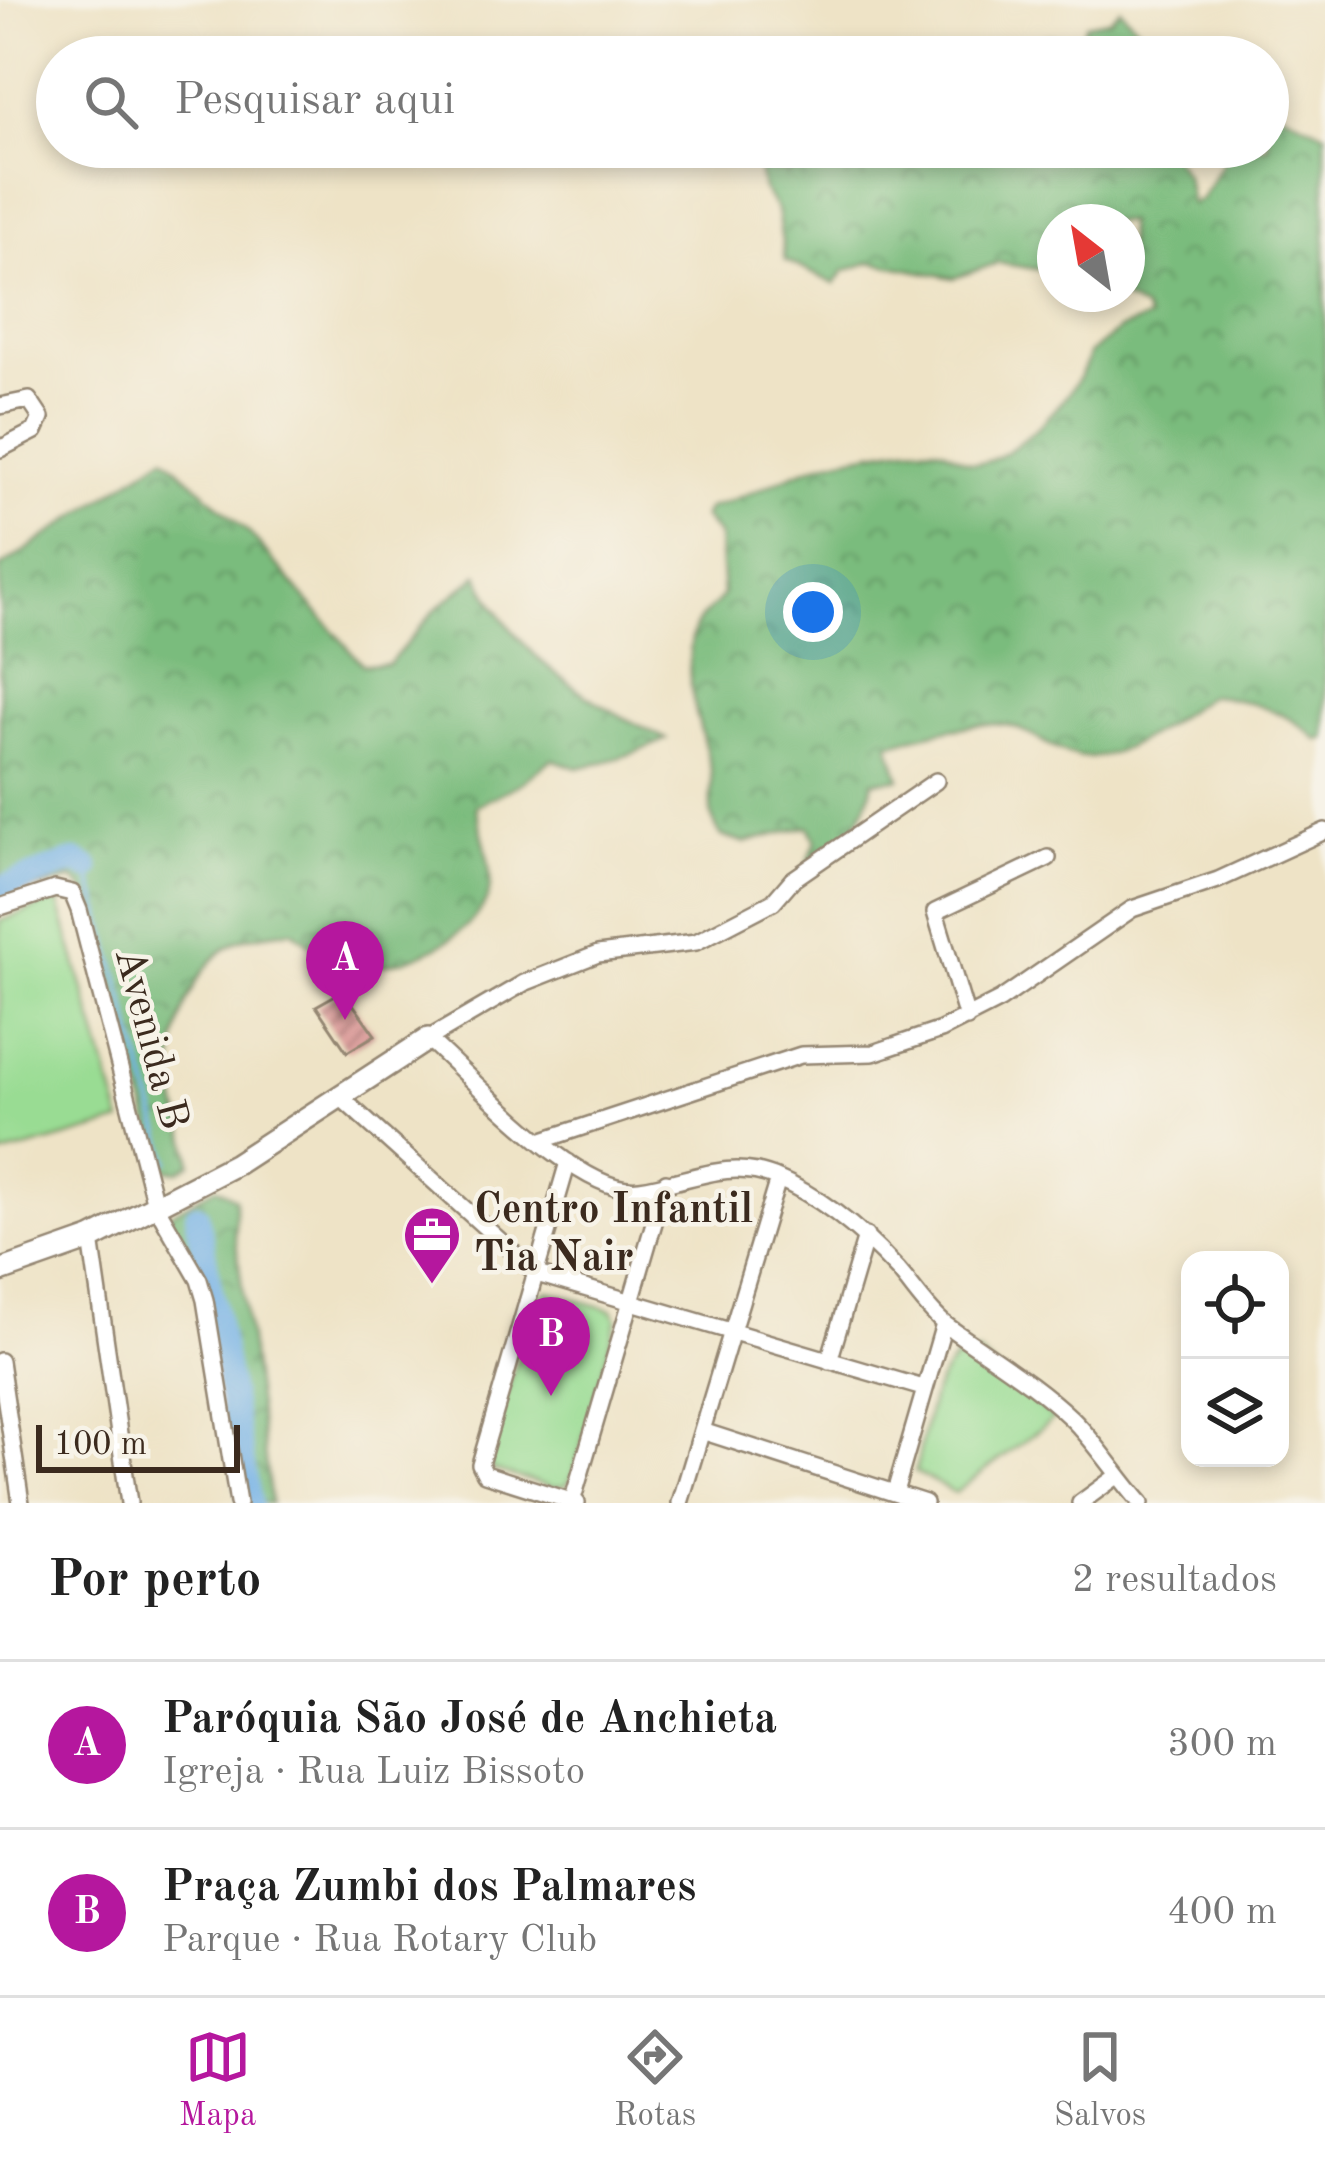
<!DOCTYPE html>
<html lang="pt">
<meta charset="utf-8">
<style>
body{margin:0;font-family:"Old Standard TT",serif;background:#f2f2f2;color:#222}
.controls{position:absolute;right:36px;bottom:36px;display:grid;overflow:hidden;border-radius:24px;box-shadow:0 6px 18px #0003}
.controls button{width:108px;height:108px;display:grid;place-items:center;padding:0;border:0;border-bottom:3px solid #e0e0e0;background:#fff;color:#222;font:60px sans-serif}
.compass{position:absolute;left:1037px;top:204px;width:108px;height:108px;border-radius:50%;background:#fff;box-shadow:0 6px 18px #0003;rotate:329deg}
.scale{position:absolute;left:36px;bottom:30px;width:204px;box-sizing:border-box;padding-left:12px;border:6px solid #3b2a1e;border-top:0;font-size:33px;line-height:42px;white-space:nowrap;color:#3b2a1e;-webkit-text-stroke:9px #f7f3e8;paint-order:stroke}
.you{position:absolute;left:813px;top:612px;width:42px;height:42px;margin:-30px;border:9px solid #fff;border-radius:50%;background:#1a73e8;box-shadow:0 0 0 18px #1a73e833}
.badge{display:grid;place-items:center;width:78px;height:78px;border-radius:50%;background:#b5179e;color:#fff;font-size:39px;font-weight:700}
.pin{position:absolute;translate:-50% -99px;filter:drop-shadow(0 3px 6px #0008)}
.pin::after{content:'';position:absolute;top:63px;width:42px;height:36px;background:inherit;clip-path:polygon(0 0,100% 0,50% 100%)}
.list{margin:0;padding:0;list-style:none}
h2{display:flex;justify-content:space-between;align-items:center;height:156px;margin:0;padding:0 48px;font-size:51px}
h2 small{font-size:39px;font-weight:400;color:#767676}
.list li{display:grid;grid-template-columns:78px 1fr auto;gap:36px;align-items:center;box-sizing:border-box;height:168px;padding:0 48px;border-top:3px solid #e0e0e0}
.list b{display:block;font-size:45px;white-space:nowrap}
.list p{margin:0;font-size:39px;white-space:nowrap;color:#767676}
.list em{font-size:39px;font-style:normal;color:#767676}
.icon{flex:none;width:66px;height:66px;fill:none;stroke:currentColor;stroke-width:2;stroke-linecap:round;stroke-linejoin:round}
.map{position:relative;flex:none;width:1325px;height:1503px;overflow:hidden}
.search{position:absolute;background:#fff;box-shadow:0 6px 18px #0003;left:36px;right:36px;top:36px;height:132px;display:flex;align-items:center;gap:30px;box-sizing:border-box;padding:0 42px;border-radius:66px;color:#767676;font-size:45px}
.sheet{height:492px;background:#fff}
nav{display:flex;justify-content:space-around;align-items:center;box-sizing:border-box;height:168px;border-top:3px solid #e0e0e0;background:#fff;font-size:33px;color:#767676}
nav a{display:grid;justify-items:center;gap:6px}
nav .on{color:#b5179e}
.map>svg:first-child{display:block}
.forest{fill:url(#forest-crowns);stroke:#5a734e;stroke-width:3}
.park{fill:#99dc93;stroke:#6a8358;stroke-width:3}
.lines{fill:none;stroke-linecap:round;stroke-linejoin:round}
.stream{stroke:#72b0e5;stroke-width:4.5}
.river{stroke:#72b0e5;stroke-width:24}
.building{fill:url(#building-hatch)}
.street-casing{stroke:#948672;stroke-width:20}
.secondary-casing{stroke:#948672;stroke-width:26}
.street{stroke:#fff;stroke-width:15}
.secondary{stroke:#fff;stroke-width:21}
.labels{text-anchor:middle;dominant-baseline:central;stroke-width:9;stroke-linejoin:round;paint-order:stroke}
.street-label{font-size:42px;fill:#3b2a1e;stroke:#f7f3e8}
.poi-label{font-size:42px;font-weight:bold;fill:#3b2a1e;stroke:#f7f3e8;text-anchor:start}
</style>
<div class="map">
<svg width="1325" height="1503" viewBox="0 0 1325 1503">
<defs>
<pattern id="forest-crowns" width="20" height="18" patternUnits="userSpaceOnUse" patternTransform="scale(3)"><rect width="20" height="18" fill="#7abc7d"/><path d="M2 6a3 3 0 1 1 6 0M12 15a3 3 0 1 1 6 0" fill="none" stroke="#659966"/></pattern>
<pattern id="building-hatch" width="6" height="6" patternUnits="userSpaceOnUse" patternTransform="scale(3)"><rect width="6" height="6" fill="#dda19f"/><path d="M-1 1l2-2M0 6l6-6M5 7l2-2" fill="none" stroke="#b48381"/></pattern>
</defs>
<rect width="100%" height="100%" fill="#f7f3e8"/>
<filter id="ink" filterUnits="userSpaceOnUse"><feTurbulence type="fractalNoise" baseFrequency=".00833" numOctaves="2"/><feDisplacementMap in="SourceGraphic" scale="24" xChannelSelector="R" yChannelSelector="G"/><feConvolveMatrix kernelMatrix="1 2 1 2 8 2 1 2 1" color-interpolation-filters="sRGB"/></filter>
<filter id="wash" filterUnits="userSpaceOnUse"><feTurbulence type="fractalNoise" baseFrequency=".004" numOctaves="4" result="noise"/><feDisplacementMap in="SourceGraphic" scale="48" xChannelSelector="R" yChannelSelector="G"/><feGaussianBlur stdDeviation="2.7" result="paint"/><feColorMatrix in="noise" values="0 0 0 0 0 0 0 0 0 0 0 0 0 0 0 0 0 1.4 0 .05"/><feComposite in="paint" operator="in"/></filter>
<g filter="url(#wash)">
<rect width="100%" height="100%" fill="#eee3c6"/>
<path class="forest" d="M1120,9L1149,39L1156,57H1028L1046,36L1080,38L1086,24L1109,20Z
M1275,109L1325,133V739L1318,740C1289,711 1250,701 1210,695C1177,715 1125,760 1086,757C1061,756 1038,737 1017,728C991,716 916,736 889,744L900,779L873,781C866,821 836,854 803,875L816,841L809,826L744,843L722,836C702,812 716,792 710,765C699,720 681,679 694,630C698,616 715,608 723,595L719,536L703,517L708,508C756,496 798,466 847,457C871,453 915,442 939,448C950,450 961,461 973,463C1009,468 1084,387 1089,354L1120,329L1148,319L1144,310L1114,294H1127V222H1055V272L998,263L954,278L871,262L844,271L835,284L785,260L777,210L763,189L759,169L788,173L830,160L883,166L939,147H1167L1186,177L1191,204L1201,199L1232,147H1268V112Z
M165,456L250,534L363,665L389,664L437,608L478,575C517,660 587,700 666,739C639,753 608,762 577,768L552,759L523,782L476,806C480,831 497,876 487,899C467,943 392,974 347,965C329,962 307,941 292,930C277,933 260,934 245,938C192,956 167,1040 175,1090C178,1115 189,1136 191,1163L179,1171L167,1170L159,1159L88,894L73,879L0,897V568Z
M216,1187L235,1198V1235L271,1503H243L210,1298L168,1215Z"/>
<path class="park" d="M58,900L122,1122L0,1156V921Z
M547,1291L612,1310L617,1319L573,1476L566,1485L553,1487L492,1470L486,1455L538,1298Z
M964,1353L979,1354L1054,1419L955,1493L915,1472C925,1434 928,1375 964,1353Z"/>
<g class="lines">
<path class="stream" d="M88,868L168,1161"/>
<path class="river" d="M0,888L75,861L88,868
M197,1215L250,1503"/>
</g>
<g id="blocks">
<path class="building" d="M348,988L356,995L350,1000L375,1035L347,1052L316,1006Z"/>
</g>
</g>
<g filter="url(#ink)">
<use href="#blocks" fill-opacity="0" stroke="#948672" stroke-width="3"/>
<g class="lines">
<g class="street-casing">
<path id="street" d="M0,406L29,400L41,418L35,431L0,449
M936,781L792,880L773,902L696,942L598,954L524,983L428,1039C473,1078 580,1198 640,1189C686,1183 726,1158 774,1177C823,1197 863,1232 898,1270C913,1287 928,1311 946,1325C988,1356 1033,1382 1071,1418C1097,1443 1117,1476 1141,1503
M0,907L55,889L72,893L79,910L155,1204L199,1280L205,1300L238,1503
M967,1018L935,912L1048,858
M338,1095L537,1274L923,1388
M543,1140L801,1055L873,1053L941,1030L1000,1000L1132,909L1218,880L1325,831
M568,1162L480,1464L485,1474L577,1503
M91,1239L129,1503
M0,1361L21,1503
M829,1361L866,1236
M702,1431L925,1503
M895,1492L944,1324
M572,1502L666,1182
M680,1503L778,1179
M1080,1503L1117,1476"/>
</g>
<g class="secondary-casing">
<path id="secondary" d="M0,1271L91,1239L236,1164L428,1039"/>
</g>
<use href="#street" class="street"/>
<use href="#secondary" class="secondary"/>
</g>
</g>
<defs>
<g id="office-pin" transform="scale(3)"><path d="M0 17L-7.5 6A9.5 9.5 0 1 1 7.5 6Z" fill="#b5179e" stroke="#f7f3e8"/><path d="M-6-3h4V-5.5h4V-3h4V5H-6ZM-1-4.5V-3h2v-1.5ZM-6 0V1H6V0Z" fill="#fff"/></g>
</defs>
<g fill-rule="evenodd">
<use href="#office-pin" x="432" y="1235"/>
</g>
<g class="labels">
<g class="street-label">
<text transform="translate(150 1039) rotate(75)">Avenida B</text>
</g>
<g class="poi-label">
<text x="474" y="1211">Centro Infantil<tspan x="474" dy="48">Tia Nair</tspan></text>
</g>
</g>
</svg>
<div class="controls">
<button><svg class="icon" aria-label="locate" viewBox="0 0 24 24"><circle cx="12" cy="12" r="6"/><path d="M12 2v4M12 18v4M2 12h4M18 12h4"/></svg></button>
<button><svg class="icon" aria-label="layers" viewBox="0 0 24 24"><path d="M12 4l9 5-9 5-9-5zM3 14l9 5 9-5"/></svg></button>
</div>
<svg class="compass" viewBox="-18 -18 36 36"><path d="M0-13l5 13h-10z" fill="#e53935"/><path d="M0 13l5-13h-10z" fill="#767676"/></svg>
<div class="scale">100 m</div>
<div class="you"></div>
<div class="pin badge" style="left:345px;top:1020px">A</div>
<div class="pin badge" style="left:551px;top:1396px">B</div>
<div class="search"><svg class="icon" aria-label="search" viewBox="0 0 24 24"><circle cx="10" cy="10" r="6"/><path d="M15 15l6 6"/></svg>Pesquisar aqui</div>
</div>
<section class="sheet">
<h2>Por perto<small>2 resultados</small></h2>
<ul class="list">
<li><span class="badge">A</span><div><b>Paróquia São José de Anchieta</b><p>Igreja · Rua Luiz Bissoto</p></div><em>300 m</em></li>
<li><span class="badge">B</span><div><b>Praça Zumbi dos Palmares</b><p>Parque · Rua Rotary Club</p></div><em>400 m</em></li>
</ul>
</section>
<nav>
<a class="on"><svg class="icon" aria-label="map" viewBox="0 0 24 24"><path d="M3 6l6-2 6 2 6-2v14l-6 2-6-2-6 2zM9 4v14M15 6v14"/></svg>Mapa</a>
<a><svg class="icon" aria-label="directions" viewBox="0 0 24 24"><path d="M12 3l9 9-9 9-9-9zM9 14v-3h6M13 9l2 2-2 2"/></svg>Rotas</a>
<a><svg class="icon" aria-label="saved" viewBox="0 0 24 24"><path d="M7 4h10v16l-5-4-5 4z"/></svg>Salvos</a>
</nav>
